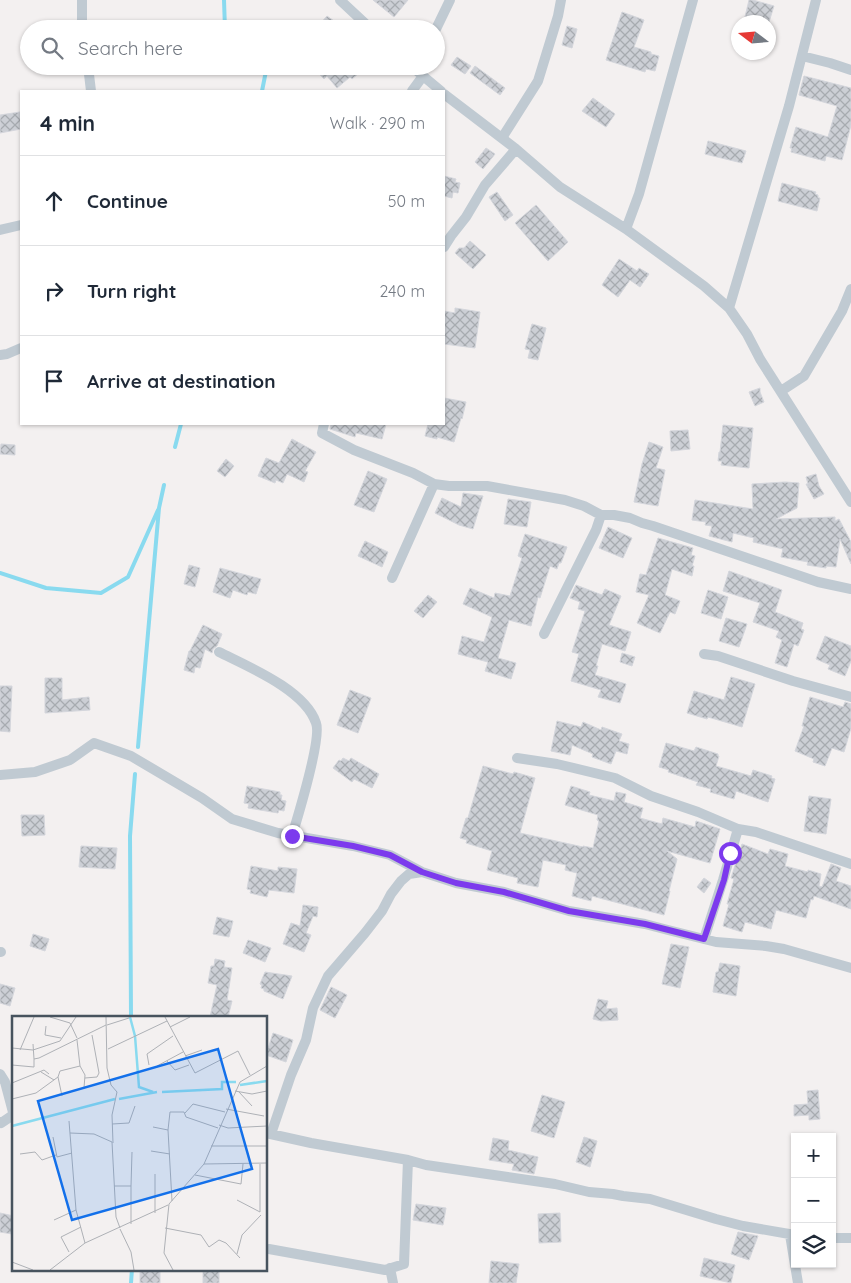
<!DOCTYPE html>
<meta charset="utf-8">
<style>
body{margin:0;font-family:Quicksand,sans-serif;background:#f6f6f7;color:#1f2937}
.controls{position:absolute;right:15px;bottom:15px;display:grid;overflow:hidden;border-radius:0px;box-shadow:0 1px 4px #0004}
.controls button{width:45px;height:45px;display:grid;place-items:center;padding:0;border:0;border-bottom:1px solid #e0e1e3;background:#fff;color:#1f2937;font:25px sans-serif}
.compass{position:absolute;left:731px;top:15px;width:45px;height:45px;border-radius:50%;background:#fff;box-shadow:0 1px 4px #0004;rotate:286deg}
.stop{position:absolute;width:15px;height:15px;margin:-11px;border:4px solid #7c3aed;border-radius:50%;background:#fff}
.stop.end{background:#7c3aed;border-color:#fff;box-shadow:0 1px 5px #0008}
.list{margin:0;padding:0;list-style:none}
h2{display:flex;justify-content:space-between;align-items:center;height:65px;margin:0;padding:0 20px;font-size:21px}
h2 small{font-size:16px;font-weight:400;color:#747a83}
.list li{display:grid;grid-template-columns:32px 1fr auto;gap:15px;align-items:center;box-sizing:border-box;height:90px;padding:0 20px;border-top:1px solid #e0e1e3}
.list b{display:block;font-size:19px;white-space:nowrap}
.list em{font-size:16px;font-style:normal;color:#747a83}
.icon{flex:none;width:28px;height:28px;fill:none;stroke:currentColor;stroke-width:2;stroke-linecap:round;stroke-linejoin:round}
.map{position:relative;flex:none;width:851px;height:1283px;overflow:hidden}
.search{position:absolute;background:#fff;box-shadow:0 1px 4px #0004;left:20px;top:20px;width:425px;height:55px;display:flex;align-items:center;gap:12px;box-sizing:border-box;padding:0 18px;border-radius:28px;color:#747a83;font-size:19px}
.panel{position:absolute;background:#fff;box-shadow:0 1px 4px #0004;left:20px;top:90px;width:425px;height:335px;border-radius:0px}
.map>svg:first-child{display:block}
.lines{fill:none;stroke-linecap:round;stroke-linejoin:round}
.stream{stroke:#89daef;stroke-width:4}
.building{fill:url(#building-cross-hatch);stroke:#d4d6dc}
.street{stroke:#c0cad2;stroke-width:10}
.route{stroke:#7c3aed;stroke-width:6}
.inset-river{fill:none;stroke:#89daef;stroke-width:2.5}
.inset-road{fill:none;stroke:#aeb1b6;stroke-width:1}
.view{fill:#1370ea;fill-opacity:0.15;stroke:#1370ea;stroke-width:2.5}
.inset-edge{fill:none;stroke:#47535e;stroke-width:2.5}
</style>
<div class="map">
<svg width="851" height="1283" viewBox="0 0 851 1283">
<defs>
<pattern id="building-cross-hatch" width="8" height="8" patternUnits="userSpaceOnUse" patternTransform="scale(1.25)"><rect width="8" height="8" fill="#cccfd5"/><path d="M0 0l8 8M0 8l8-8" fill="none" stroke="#a7abb0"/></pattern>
</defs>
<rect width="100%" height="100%" fill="#f3f0f0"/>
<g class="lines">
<path class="stream" d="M224,0L225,29
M262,91L267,66
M175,447L181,424
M0,573L46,588L101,593L128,577L158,510
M138,747L159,508L164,485
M131,1017L130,836L135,774
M131,1283L132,1269"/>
</g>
<path class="building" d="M373,0H408L394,17Z
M749,0H753L774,6L769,22H751L744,21Z
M622,12L644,20L634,47L651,52V54L659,56L655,71L646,69L645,72L606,60Z
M327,16L334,21L328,29H324L319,25Z
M567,26L577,29L572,48L562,45Z
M457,57L471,66L465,74L451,65Z
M312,66H367L352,79L350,77L337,88L327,76L324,79Z
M475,66L505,88L500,95L470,73Z
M804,76L851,88V125L842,160L826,156L825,161L791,152L792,148H790L796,127L828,137L837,106L799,95Z
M593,98L615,114L606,127L582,111Z
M20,112L21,129L0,133V115Z
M708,141L746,151L742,163L705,154Z
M486,148L495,154L483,169L475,162Z
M444,176L456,179L455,182L460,183L458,193L453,192L452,198L444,196Z
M782,183L816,192L815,194L818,195V198H820L817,211L778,201Z
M497,192L513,215L505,221L489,197Z
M536,205L568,242L548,261L515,223Z
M470,241L486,255L473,269L455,253L459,248H464Z
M619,259L637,271L639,268L649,274L640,287L630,280L618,297L602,285Z
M455,308L480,312L475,348L444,344V311L455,313Z
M532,324L546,328L538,360L528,358L530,350L525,349Z
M760,388V392L764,402L755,406L749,392Z
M444,398L466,402L462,419L461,418L454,442L437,437V439L425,436L428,424H444Z
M331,424H386L382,439L356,433L355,437L330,429Z
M723,425L753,428L749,468L721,465L722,461H718L719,452H720Z
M688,430L690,449L671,451L670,431Z
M292,439L316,452L305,471L308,472L304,482L287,474L283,483L276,480L275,483L258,476L266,458L279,463Z
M649,442L663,447L656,468L665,470L658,506L634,502L642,464Z
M1,444L15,445V455L0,454Z
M226,459L234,466L225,477L217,471Z
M368,471L387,479L374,512L354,505Z
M816,474L819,486L824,494L814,499L806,484H808L806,477Z
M785,482L799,483L797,508L776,519L835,517V521L839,519L851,542V564L840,539L836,567L826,566V568L807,565L808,562L781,557L783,549L753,542L754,538L733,533L732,542L709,536L712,526L705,525L706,522L692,520L695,500L753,509L752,484Z
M463,493L483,496L473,529L459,525L435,513L442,498L461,507Z
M508,499L531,502L527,527L504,524Z
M608,527L632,538L623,558L599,548Z
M525,534L567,547L561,563H559L557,569L550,566L540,598L538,597L531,626L509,620L498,658L516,663L511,679L485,671L488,662L458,654L462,636L484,642L492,617L463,604L470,588L494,598L495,593L510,596L522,558L518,556Z
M658,538L693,548L691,555L695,556L692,566H694L692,576L672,569L665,595L680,601L675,614L670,612L660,633L637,623L649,595L636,592L640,574L646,575Z
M365,541L388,552L382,567L358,556Z
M189,565L200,568L195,587L184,584Z
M220,568L261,579L256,594L248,592L247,595L233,590L230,598L213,592Z
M729,571L782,590L775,612L803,623L801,629L804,630L798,646L794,644L787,667L775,663L782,640L776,637L779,631L753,622L760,603L723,591Z
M576,585L602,595L605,589L621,596L609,625L631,632L625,651L602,644L596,666H598L595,675L626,684L620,703L598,697L601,690L571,681L579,654L572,652L585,611L578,609L580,602L570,598Z
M708,590L728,597L721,619L701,613Z
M428,595L437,602L423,618L414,611Z
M726,618L747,624L739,647L719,641Z
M203,625L222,634L217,646L213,649L212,653L205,649L200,668L195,667L194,673L184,670L189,651H190Z
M825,636L851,646V661L845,676L828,669L830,665L816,659Z
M622,653L635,657L632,666L620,662Z
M731,677L755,684L742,727L708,717L707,719L687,713L694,691L724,700Z
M45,678H62V700L89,697L90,710L45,713Z
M0,686H12L10,732L0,731Z
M350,690L371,698L358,733L337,725Z
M810,697L843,707L845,702L851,704V728L844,752L832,748L825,766L813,762L814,759L795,751L804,726H802Z
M557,721L581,727L583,722L601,730L602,727L622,734L619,741L629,744L627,754L616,751L611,764L592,757L593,754L572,745L570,755L551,751Z
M666,743L694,751L696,747L718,754V756H719L716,766L751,776L753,770L772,776L771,778L775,779L768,802L736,791L734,799L710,792L711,789L696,785L698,782L668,772L669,770L659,767Z
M343,758L349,761L351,758L379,774L372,788L354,779L352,782L333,768L339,760L341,761Z
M483,766L513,774L514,772L535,778L520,833L583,847V846L593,848L599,821L597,820L598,815L565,805L571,786L590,792L589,795L614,801L616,792L626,794L624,802L643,808L640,818L662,824L663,818L695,827L696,821L720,829L710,863L667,851L677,859L669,891H670L664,915L592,896L591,901L572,896L577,873L565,870L566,865L543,860L538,887L517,883L518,878L487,870L492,851L466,843L467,840L460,838L466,818H468Z
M247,786L280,792V795H282L281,800L286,801L284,811L279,810L278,813L248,808L249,804L244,803Z
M809,796L831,799L826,834L804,831Z
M21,815H44L45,835L22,836Z
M742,844L768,854L770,849L788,854L785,866L808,872V870L821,874L819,886L822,887L831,864L841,868L836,881L851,886V909L814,896L813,900L811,899L806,918L776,910L771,929L745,922L742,932L723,926L729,904H727L734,879L731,878Z
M81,846L117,848L115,869L79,867Z
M251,866L278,871V867L297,869L294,893L269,890L267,897L250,893L251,890L247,889Z
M704,878L711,883L704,893L697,887Z
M303,905L318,907L317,917L313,916L306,933L311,935L304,952L283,944L291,923L300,926Z
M217,917L233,921L229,937L213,934Z
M33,934L49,939L45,951L30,946Z
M248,940L271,948L265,962L243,953Z
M671,944L689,947L680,988L662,984Z
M215,959L225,961L224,967L232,968L227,1000L232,1001L228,1017H210L217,985L208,983L211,966H214Z
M720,963L740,966L736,996L713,992L716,972H718Z
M265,972L292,976L283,999L264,991V989L261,988L262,985L260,984Z
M0,984L15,988L10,1006L0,1003Z
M331,987L347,995L335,1018L320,1010Z
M598,999L608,1001L606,1009L617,1008L618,1020L601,1021L593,1019Z
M273,1033L293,1040L286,1062L266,1055Z
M818,1090L820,1119L809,1120V1115L794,1116V1105L808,1104L807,1091Z
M542,1095L565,1102L554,1138L531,1131Z
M584,1137L597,1141L590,1167L576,1162Z
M493,1138L509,1141L508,1150L538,1157L534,1174L512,1170L514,1164L489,1160Z
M416,1204L446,1208L443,1225L413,1220Z
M0,1213L14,1216L12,1234L0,1232Z
M560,1213L561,1242L539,1243L538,1214Z
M738,1232L758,1236L749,1260L731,1254Z
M704,1258L735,1265L731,1283L700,1276Z
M491,1261L519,1264L516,1283H489Z
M140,1269H160V1283H140Z
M203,1269H219V1283H203Z"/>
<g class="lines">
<path class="street" d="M82,0V29
M340,0L371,29
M436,29L450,0
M802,56L830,63L851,70
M88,66L91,91
M411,66L441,91
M412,91L423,76
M444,94L516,149L560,187L626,229L704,286L729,308L747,334L760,359L851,502
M502,138L538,81L558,16L561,0
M626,229L639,194L693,0
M0,230L21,225
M444,247L451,236L466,217L485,185L516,149
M729,308L789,106L816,0
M0,355L7,354L21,348
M781,391L804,376L842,311L851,289
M324,424L322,433L354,450L413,473L434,484L449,486H487L565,500L584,506L601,515H614L630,518L642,523L653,526L818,582L851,589
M392,578L434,484
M544,634L596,530L601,515
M219,652C249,667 305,690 316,723C322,738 298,816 292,836
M704,654L718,656L793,681L851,697
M517,758L557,764L615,778L651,796L698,812L738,829L723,880L704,939
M0,775L35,772L70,760L94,743L131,756L202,798L232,819L278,833L353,846L390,855L422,872
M738,829L756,832L851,864
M0,952H1
M0,1074L5,1082L14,1116
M0,1122L1,1123L13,1115
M266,1133L311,1143L408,1160L426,1165L555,1184L589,1192L613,1194L623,1196L650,1199L716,1219L743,1226L795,1235
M271,1134L291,1075L306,1040L313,1008L328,976L365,933L382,911L391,894L401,881L409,874L422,872L456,883L504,892L569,911L645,924L668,930L716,942L766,946L784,949L851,968
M790,1235L798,1283
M832,1238H851
M269,1249L385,1270L404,1264L408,1160
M390,1268L393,1283"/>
</g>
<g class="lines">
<path class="route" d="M292,836L353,846L390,855L422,872L456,883L504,892L569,911L645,924L704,939L724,880L730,853"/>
</g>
<g transform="translate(12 1016)">
<rect width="255" height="255" fill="#f3f0f0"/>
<path class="inset-river" d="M118,1L123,20L127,71L141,76M228,69L255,65M150,76L210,73V66H224M107,83L145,76M0,110L103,83"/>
<path class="inset-road" d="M38,1L58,7L65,22M94,1L95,52L99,69L105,76L100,99L101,127M153,1L183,57L226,35L238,59M95,9L117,2M34,10L33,19L49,22M158,11L178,1M21,28L22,43L27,42L94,9M0,32L21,34L48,25L64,1M96,33L155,5M8,34L22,1M173,40L190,34M155,45L163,54L177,49M0,49L22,51V43M137,49L135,38L161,20M68,50L73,59L72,72M145,50L171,36M29,56L42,64M46,61L50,80M73,62L85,61L87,57L80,19M0,67L32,54L37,58M223,75L240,78L255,75M227,76L240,90M0,83L24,77L46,61L48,55L68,50L65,24M214,93L252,100M173,97L181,88L213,96M57,105L64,194L73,227M100,108L117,107L123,90M207,109L216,112L255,110M141,111L156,114M58,117L82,118L100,126L104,201L108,212M41,121L45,141L60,137M199,130H255M139,135L158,138M8,138L23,136L30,144L44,139M192,148L255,147M143,158V197M183,159L229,168L231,148M102,170H119L120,136M225,184L248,196V148M160,185L156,114L158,96H172L174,101L206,112M42,204L64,194M119,208V170M153,212L189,219L197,231L207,224L214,227L228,242M108,213L119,236L122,254M57,236L49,221L69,211M225,238L230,219L249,199M0,246L21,254M38,254L73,227L156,189M161,254L152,237L157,188L192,148L228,66L255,50"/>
<path class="view" d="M206,33L240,153L60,204L26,85Z"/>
<rect width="255" height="255" class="inset-edge"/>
</g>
</svg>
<div class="controls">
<button>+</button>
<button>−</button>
<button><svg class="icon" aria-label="layers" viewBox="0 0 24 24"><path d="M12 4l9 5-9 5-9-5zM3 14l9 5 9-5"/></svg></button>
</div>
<svg class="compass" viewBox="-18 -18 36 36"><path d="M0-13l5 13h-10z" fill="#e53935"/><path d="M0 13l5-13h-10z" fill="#747a83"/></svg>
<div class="stop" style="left:730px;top:853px"></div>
<div class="stop end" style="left:292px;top:836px"></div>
<div class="search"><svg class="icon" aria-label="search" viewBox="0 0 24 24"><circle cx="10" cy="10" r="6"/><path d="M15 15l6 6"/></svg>Search here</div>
<section class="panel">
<h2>4 min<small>Walk · 290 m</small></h2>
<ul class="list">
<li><svg class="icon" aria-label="ahead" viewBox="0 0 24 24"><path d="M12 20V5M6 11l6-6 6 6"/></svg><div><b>Continue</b></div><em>50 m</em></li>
<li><svg class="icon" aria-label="right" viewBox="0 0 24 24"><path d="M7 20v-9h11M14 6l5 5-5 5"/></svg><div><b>Turn right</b></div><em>240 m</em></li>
<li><svg class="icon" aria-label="arrive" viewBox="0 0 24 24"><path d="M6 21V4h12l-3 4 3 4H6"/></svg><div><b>Arrive at destination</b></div></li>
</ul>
</section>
</div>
